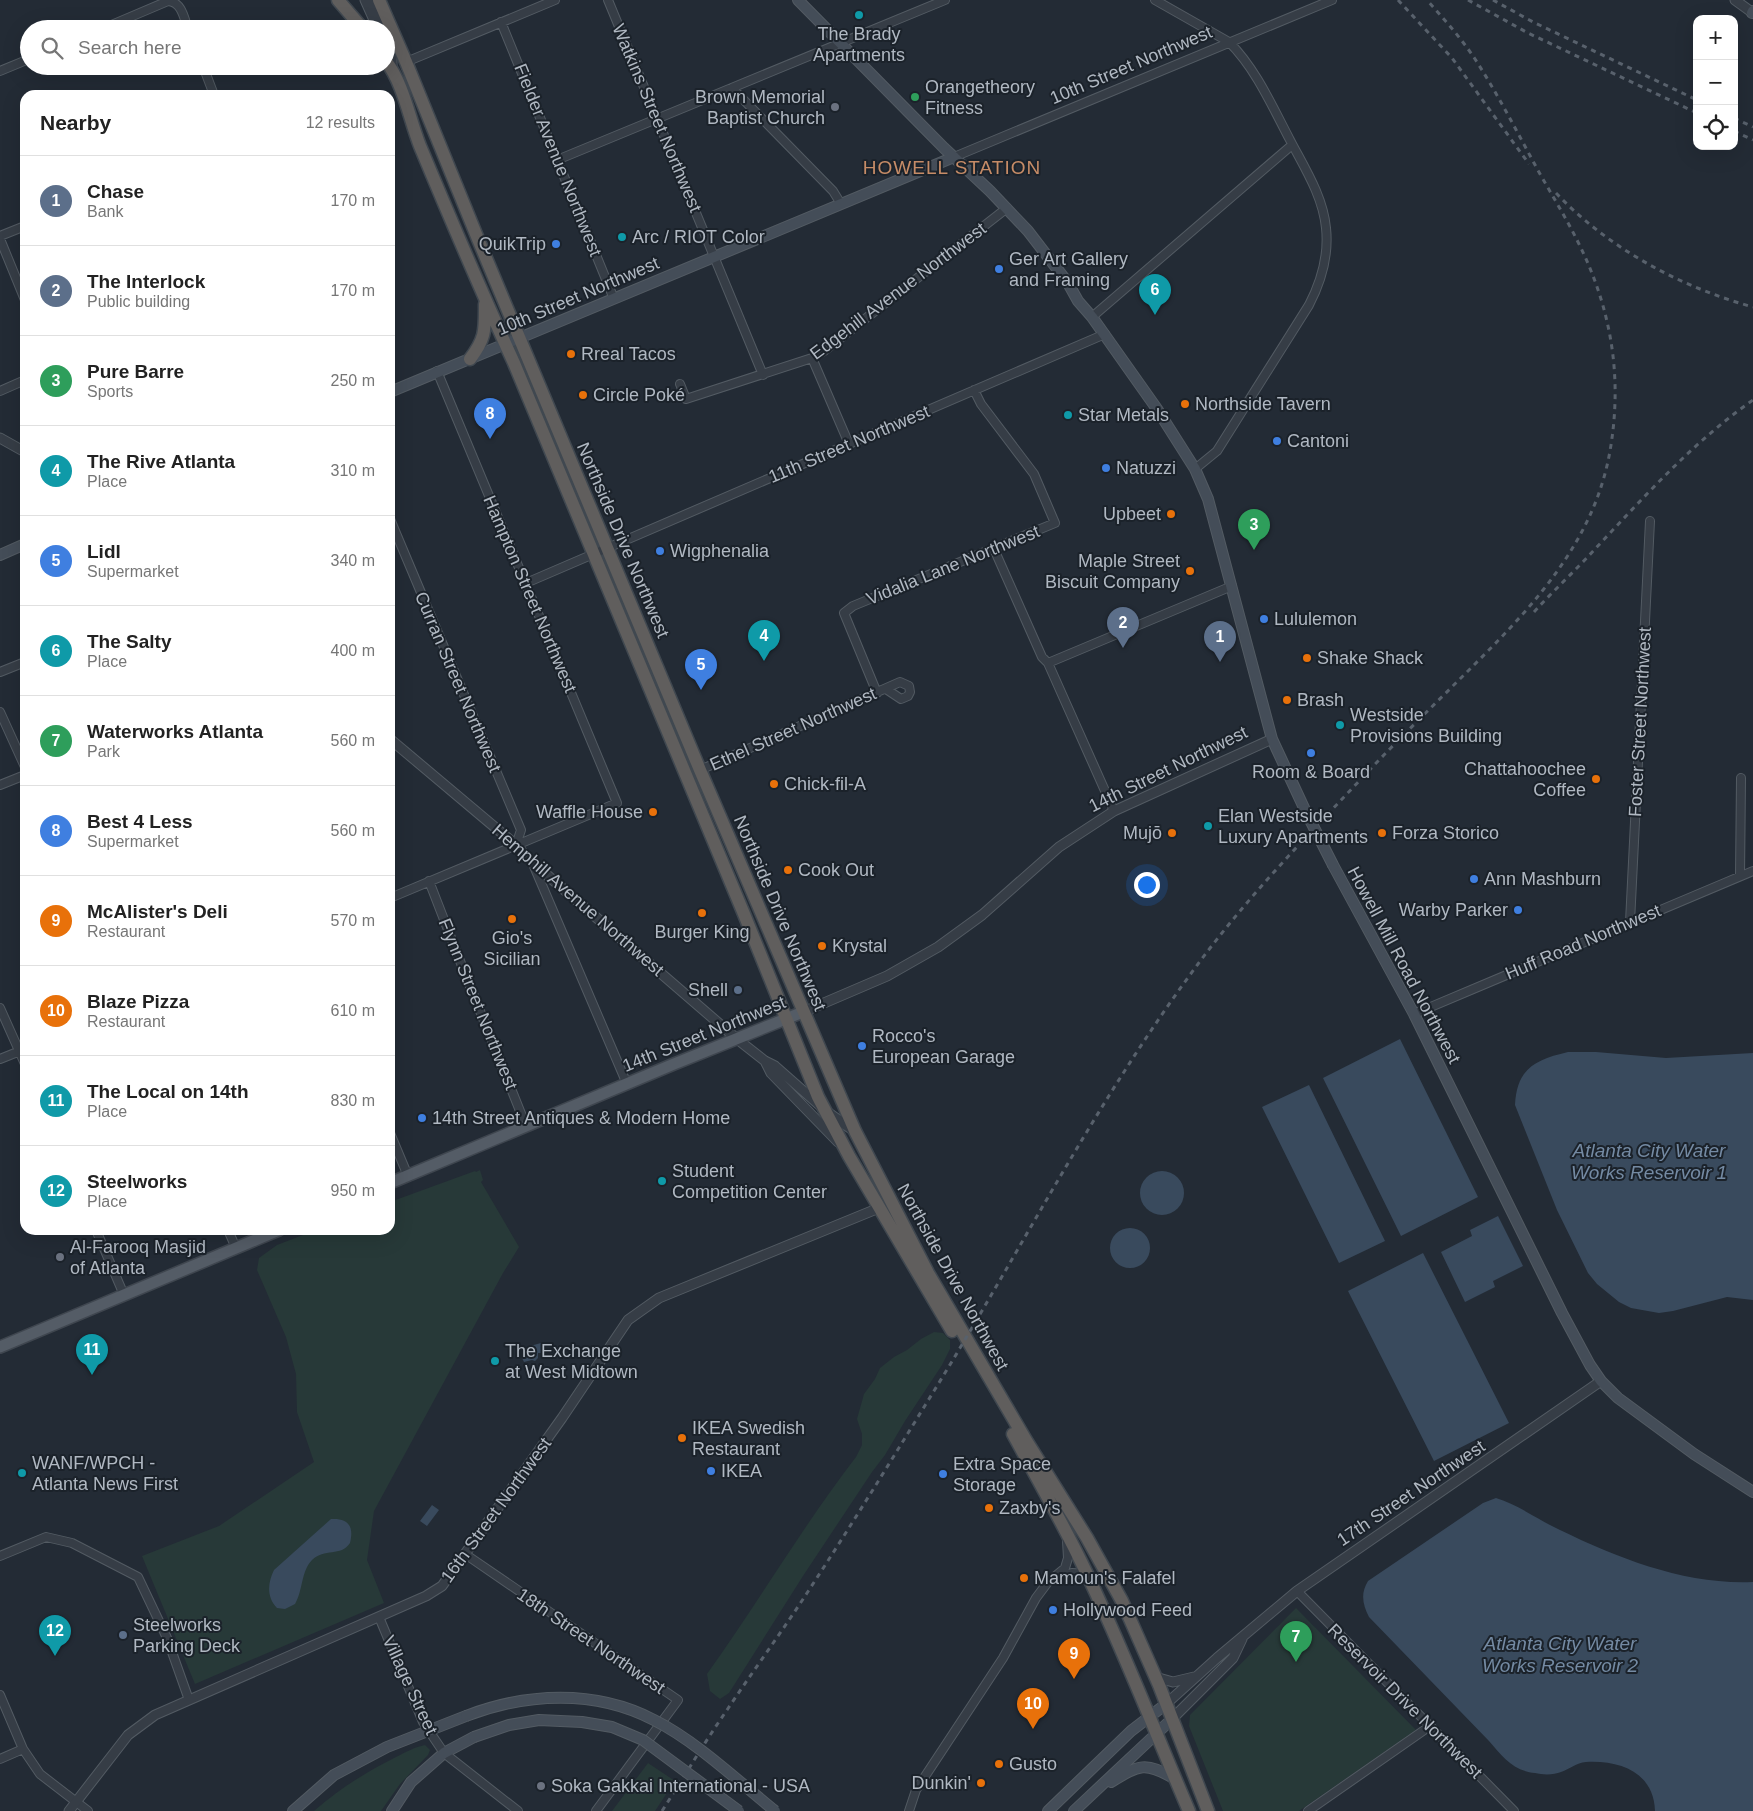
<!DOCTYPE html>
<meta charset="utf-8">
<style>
body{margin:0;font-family:Helvetica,sans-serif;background:#f2f2f2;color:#222}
.controls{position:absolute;right:15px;top:15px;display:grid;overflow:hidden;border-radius:10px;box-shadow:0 5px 20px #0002}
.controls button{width:45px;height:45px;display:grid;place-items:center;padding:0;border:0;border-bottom:1px solid #e0e0e0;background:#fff;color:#222;font:25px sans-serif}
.you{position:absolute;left:1146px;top:884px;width:18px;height:18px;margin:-12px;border:4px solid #fff;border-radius:50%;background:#1a73e8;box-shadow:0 0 0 8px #1a73e833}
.badge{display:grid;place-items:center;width:32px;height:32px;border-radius:50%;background:#db2777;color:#fff;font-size:16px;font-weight:700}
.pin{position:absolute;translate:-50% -41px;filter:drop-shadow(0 1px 2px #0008)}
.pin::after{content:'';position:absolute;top:26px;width:18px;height:15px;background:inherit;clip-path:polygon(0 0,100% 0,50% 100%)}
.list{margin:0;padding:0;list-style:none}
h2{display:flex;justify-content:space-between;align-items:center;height:65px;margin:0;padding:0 20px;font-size:21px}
h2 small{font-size:16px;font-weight:400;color:#767676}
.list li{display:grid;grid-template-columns:32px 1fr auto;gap:15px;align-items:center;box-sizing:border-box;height:90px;padding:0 20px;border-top:1px solid #e0e0e0}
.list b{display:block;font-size:19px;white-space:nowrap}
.list p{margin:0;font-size:16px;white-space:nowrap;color:#767676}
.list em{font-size:16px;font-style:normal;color:#767676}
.icon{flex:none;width:28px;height:28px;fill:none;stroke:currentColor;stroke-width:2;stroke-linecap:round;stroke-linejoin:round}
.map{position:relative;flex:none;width:1753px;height:1811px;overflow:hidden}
.search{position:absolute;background:#fff;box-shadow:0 5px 20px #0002;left:20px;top:20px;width:375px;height:55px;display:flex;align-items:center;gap:12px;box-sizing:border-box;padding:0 18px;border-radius:28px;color:#767676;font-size:19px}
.panel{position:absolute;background:#fff;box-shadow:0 5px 20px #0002;left:20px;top:90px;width:375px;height:1145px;border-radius:15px}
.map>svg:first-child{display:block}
.green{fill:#273938}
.water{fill:#394a5d}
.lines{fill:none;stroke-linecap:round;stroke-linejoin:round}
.minor-casing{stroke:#535b63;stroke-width:10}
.tertiary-casing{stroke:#535b63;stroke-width:11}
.secondary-casing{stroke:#535b63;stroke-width:12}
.primary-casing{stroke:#3f464f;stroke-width:14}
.trunk-casing{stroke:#404850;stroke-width:15}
.minor{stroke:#363d46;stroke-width:8}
.tertiary{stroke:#363d46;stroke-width:9}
.secondary{stroke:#444d58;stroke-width:10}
.primary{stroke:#545c66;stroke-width:11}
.trunk{stroke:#605e5d;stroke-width:12}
.rail{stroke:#58616c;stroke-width:3;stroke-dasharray:5 5;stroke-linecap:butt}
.secondary-bridge-casing{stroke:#535b63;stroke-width:12;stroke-linecap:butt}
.secondary-bridge{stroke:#444d58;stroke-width:10}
.culture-dot{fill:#0f9aa8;stroke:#1b222a;stroke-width:2}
.leisure-dot{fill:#2e9e5b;stroke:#1b222a;stroke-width:2}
.worship-dot{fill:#6b7280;stroke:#1b222a;stroke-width:2}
.shop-dot{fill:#3f7fe0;stroke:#1b222a;stroke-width:2}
.food-dot{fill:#e8710a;stroke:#1b222a;stroke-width:2}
.service-dot{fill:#5c6f8a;stroke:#1b222a;stroke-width:2}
.labels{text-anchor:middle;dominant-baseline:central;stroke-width:4;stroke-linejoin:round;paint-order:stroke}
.poi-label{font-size:18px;fill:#b0b8c2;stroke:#1b222a;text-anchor:start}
.street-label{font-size:18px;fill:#b0b8c2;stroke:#1b222a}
.neighbourhood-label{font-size:19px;letter-spacing:1px;fill:#c68c67;stroke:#1b222a}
.water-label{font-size:19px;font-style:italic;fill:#748aa3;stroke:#1b222a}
</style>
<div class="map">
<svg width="1753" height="1811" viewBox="0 0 1753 1811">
<rect width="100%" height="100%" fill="#232b35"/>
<path class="green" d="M480,1170L483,1180L481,1182L519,1247L503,1273L374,1511L367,1560L384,1603L195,1684L142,1556L219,1526L314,1462L297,1412L296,1374L286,1337L257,1270L259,1258L277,1245L316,1230H390V1202L475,1171L476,1172Z
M934,1332L943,1333L950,1340V1349L942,1365L905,1421L885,1455L872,1472L803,1576L729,1693L720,1699L710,1691L707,1674C758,1603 802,1527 856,1457L862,1445V1434L857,1419L864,1394L875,1379L880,1368L894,1357L907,1350L921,1339Z
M1296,1608L1416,1730L1299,1811H1223L1189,1726L1190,1715Z
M425,1745L430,1750L428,1755L400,1784L381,1811H314C339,1789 366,1772 396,1757C406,1752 415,1747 425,1745Z
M648,1763L675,1781L655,1811H612Z"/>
<path class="water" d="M1400,1039L1478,1197L1401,1236L1323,1078Z
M1568,1052H1596L1666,1058L1753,1053V1300L1727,1297L1673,1311L1659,1313L1631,1308L1619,1302L1597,1284L1588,1273L1557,1210L1515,1105C1517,1069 1534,1060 1568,1052Z
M1309,1085L1385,1241L1339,1263L1262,1107Z
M1140 1193a22 22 0 1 1 44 0a22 22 0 1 1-44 0Z
M1498,1216L1523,1266L1493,1281L1495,1287L1465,1302L1441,1252L1472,1236L1470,1230Z
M1110 1248a20 20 0 1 1 40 0a20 20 0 1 1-40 0Z
M1423,1253L1509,1423L1434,1461L1348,1291Z
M541,1343L544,1346L541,1353H538V1358L535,1361L532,1360L524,1362L522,1358L529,1353L530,1346Z
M1496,1498C1519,1505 1538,1520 1560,1530C1620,1559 1686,1585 1753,1582V1811H1655C1654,1773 1621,1760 1586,1762C1576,1763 1570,1769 1561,1772C1554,1775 1543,1775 1535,1773C1513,1771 1502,1756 1489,1741L1369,1617C1363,1605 1360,1594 1368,1581L1483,1503Z
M432,1505L439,1510L427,1526L420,1521Z
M331,1519C349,1518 354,1527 350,1543C341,1557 324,1548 312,1560C301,1571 303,1591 295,1604L285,1609L277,1608C266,1597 268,1582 274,1570Z"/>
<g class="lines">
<g class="minor-casing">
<path id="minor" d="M608,0L763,375
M1155,0L1229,42C1256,69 1272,106 1290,140C1304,167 1323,196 1326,228C1329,256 1322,280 1309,305L1217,451L1195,469
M501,22L614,299
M102,29L168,1C182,2 184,18 188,29
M406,62L555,0
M203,66L214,95
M0,71L29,59
M732,88L833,191L841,204
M954,157L1332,0
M557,160L945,0
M0,236L25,226
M0,239L25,300
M1092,317L1292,145
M812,358L849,444
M680,384L686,399L812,358L824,351L1007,208
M0,391L25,380
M390,519L521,830L516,845
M994,549L1042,657L1048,663L1114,811
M526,583L1105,334
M1048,663L1232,586
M0,672L25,662
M877,693L844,613L853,606L1055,523L1034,474L981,404L974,390
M0,712L25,767
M700,770L900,682L909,686L910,692L908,696L901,699L886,689
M0,785L25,775
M533,864L627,1084
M1740,876L1741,778
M429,881L462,966L526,1126
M390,898L617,803L437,371
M1630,922L1650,521
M0,1008L25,1064
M1414,1014L1753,871
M0,1059L25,1049
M390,1133L408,1176
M96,1230L124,1295
M228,1230L236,1248
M465,1554L678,1700L596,1811
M0,1556L46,1537L72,1543L138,1577L167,1638L189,1700
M1055,1579L1072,1573L1087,1574
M1297,1591L1514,1811
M379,1617L423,1722L444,1753L518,1811
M0,1695L23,1749L40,1774L88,1811
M0,1759L23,1749
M909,1811L916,1790L1003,1658L1036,1598L1048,1582L1065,1568L1068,1558L1067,1541
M1308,1811L1430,1726"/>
</g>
<g class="tertiary-casing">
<path id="tertiary" d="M365,0L374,4L385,29
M365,0L378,29
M1735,0L1753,13
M386,47L392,59V68
M0,438L25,452
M390,739L516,845L532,862L737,1039L765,1061L775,1066L826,1111L854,1131
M803,1012L887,976L938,947L982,915L1059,847L1114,811L1272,739
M765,1061L771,1073L838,1142
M1155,1677L1173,1682L1194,1677
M1166,1704L1217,1658L1297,1591L1601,1381
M1172,1719L1233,1658L1242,1639
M69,1811L128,1735L155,1715L426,1596L442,1586L562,1418L628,1320L659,1298L879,1208"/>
</g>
<g class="secondary-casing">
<path id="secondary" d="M798,0L944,148L990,191L1028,231L1068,283L1078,301L1092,317L1157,409L1195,469L1208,499L1272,739L1305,810
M1752,13L1753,11
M390,392L954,157
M0,555L25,544
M1333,865L1414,1014L1562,1313L1590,1365L1601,1381L1618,1398L1694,1454L1753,1492
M1111,1782C1139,1765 1145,1761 1175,1779
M293,1811L334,1775L387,1747L466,1716
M392,1811L411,1782L444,1753L474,1737
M1048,1811L1131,1731L1166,1704
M1074,1811L1172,1719"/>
</g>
<g class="primary-casing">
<path id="primary" d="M390,1183L674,1064L803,1012
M0,1347L279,1230"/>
</g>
<g class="trunk-casing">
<path id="trunk" d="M338,0L363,29
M379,0L406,62L478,239L700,770L855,1131L928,1273L1027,1442L1087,1538L1122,1601L1159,1685L1208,1811
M386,61C404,85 409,118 420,146C450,218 481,291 514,363L744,914L818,1097L849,1156L952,1331
M470,359C486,338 485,330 485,304
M1013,1434C1038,1480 1064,1525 1086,1572C1124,1651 1155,1732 1189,1811"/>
</g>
<use href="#minor" class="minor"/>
<use href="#tertiary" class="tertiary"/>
<use href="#secondary" class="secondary"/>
<use href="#primary" class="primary"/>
<use href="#trunk" class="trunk"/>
<path class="rail" d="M1398,0L1452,58L1529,164
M1468,0L1528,33L1697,113
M1493,0L1533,22L1697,100
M1734,118L1753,127
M1734,131L1753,140
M1556,193C1608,248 1680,287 1753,307
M1534,612C1554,590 1576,570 1595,549C1645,496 1693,442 1753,400
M662,1811C684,1777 704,1743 727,1710C753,1671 781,1633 807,1593C849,1529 889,1464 929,1399C1019,1254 1096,1101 1198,964C1252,891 1317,826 1379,760C1412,726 1446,693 1479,660C1539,600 1595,537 1610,451C1623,376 1611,307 1577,240C1564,214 1548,189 1534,163C1515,128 1497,93 1475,59C1461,38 1444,19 1427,0"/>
<g class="secondary-bridge-casing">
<path id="secondary-bridge" d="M1305,810L1333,865
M466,1716C526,1693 595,1689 654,1720C696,1741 738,1781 775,1811
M474,1737L509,1725L539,1720L582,1722L612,1727L643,1740L739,1811"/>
</g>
<use href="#secondary-bridge" class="secondary-bridge"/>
</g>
<g class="culture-dot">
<circle cx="859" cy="15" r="5"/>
<circle cx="622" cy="237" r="5"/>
<circle cx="1068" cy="415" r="5"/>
<circle cx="1340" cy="725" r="5"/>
<circle cx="1208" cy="826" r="5"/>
<circle cx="662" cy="1181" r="5"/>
<circle cx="495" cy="1361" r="5"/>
<circle cx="22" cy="1473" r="5"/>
</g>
<circle class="leisure-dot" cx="915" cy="97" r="5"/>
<g class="worship-dot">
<circle cx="835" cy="107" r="5"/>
<circle cx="60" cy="1257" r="5"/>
<circle cx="541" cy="1786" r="5"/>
</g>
<g class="shop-dot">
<circle cx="556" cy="244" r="5"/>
<circle cx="999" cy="269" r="5"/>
<circle cx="1277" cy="441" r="5"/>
<circle cx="1106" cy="468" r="5"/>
<circle cx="660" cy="551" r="5"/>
<circle cx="1264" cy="619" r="5"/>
<circle cx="1311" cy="753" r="5"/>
<circle cx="1474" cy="879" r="5"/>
<circle cx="1518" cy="910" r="5"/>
<circle cx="862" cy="1046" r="5"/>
<circle cx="422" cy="1118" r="5"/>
<circle cx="711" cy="1471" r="5"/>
<circle cx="943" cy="1474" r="5"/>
<circle cx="1053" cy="1610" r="5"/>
</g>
<g class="food-dot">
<circle cx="571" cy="354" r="5"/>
<circle cx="583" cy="395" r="5"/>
<circle cx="1185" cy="404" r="5"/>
<circle cx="1171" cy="514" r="5"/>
<circle cx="1190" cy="571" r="5"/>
<circle cx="1307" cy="658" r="5"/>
<circle cx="1287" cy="700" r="5"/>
<circle cx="1596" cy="779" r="5"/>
<circle cx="774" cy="784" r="5"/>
<circle cx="653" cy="812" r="5"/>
<circle cx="1172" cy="833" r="5"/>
<circle cx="1382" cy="833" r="5"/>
<circle cx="788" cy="870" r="5"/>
<circle cx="702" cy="913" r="5"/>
<circle cx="512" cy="919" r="5"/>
<circle cx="822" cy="946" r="5"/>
<circle cx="682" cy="1438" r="5"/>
<circle cx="989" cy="1508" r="5"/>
<circle cx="1024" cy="1578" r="5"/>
<circle cx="999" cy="1764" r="5"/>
<circle cx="981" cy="1783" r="5"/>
</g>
<g class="service-dot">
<circle cx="738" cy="990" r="5"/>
<circle cx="123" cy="1635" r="5"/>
</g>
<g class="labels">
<g class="poi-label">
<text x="859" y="34" text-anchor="middle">The Brady<tspan x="859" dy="21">Apartments</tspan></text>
<text x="925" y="87">Orangetheory<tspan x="925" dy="21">Fitness</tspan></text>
<text x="825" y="97" text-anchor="end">Brown Memorial<tspan x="825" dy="21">Baptist Church</tspan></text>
<text x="632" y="237">Arc / RIOT Color</text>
<text x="546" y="244" text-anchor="end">QuikTrip</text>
<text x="1009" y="259">Ger Art Gallery<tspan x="1009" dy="21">and Framing</tspan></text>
<text x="581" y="354">Rreal Tacos</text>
<text x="593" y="395">Circle Poké</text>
<text x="1195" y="404">Northside Tavern</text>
<text x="1078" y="415">Star Metals</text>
<text x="1287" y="441">Cantoni</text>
<text x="1116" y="468">Natuzzi</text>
<text x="1161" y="514" text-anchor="end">Upbeet</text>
<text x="670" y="551">Wigphenalia</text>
<text x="1180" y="561" text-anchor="end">Maple Street<tspan x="1180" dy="21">Biscuit Company</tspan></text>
<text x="1274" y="619">Lululemon</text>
<text x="1317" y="658">Shake Shack</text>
<text x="1297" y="700">Brash</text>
<text x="1350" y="715">Westside<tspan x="1350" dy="21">Provisions Building</tspan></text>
<text x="1586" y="769" text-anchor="end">Chattahoochee<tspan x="1586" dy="21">Coffee</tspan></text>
<text x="1311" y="772" text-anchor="middle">Room &amp; Board</text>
<text x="784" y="784">Chick-fil-A</text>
<text x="643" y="812" text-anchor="end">Waffle House</text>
<text x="1218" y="816">Elan Westside<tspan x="1218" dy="21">Luxury Apartments</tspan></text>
<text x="1162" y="833" text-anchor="end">Mujō</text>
<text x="1392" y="833">Forza Storico</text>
<text x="798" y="870">Cook Out</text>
<text x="1484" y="879">Ann Mashburn</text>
<text x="1508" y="910" text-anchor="end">Warby Parker</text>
<text x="702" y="932" text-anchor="middle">Burger King</text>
<text x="512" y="938" text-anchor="middle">Gio's<tspan x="512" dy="21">Sicilian</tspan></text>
<text x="832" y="946">Krystal</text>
<text x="728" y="990" text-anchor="end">Shell</text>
<text x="872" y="1036">Rocco's<tspan x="872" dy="21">European Garage</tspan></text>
<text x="432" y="1118">14th Street Antiques &amp; Modern Home</text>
<text x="672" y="1171">Student<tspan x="672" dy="21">Competition Center</tspan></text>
<text x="70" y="1247">Al-Farooq Masjid<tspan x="70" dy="21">of Atlanta</tspan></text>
<text x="505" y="1351">The Exchange<tspan x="505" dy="21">at West Midtown</tspan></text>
<text x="692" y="1428">IKEA Swedish<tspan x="692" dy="21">Restaurant</tspan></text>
<text x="32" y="1463">WANF/WPCH -<tspan x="32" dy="21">Atlanta News First</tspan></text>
<text x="953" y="1464">Extra Space<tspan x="953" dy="21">Storage</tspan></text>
<text x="721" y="1471">IKEA</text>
<text x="999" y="1508">Zaxby's</text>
<text x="1034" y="1578">Mamoun's Falafel</text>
<text x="1063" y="1610">Hollywood Feed</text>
<text x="133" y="1625">Steelworks<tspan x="133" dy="21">Parking Deck</tspan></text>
<text x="1009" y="1764">Gusto</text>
<text x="971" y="1783" text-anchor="end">Dunkin'</text>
<text x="551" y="1786">Soka Gakkai International - USA</text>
</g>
<g class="street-label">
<text transform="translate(1131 65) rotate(-23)">10th Street Northwest</text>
<text transform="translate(657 118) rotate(67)">Watkins Street Northwest</text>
<text transform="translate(558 160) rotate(68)">Fielder Avenue Northwest</text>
<text transform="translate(898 291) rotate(-37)">Edgehill Avenue Northwest</text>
<text transform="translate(578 296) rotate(-23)">10th Street Northwest</text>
<text transform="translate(849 444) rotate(-23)">11th Street Northwest</text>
<text transform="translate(623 540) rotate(67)">Northside Drive Northwest</text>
<text transform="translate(953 565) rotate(-22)">Vidalia Lane Northwest</text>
<text transform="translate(530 594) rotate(67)">Hampton Street Northwest</text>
<text transform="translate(458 682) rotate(67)">Curran Street Northwest</text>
<text transform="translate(1640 722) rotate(-87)">Foster Street Northwest</text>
<text transform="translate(793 729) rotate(-24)">Ethel Street Northwest</text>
<text transform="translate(1168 769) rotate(-26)">14th Street Northwest</text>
<text transform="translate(578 900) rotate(41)">Hemphill Avenue Northwest</text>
<text transform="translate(780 913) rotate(67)">Northside Drive Northwest</text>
<text transform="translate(1583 942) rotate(-23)">Huff Road Northwest</text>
<text transform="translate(1404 965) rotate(62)">Howell Mill Road Northwest</text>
<text transform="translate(478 1004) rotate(68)">Flynn Street Northwest</text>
<text transform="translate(704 1034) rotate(-22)">14th Street Northwest</text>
<text transform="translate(953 1277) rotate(61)">Northside Drive Northwest</text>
<text transform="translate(1411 1493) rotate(-34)">17th Street Northwest</text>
<text transform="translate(496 1510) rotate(-54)">16th Street Northwest</text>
<text transform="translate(591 1641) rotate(34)">18th Street Northwest</text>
<text transform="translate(410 1685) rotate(65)">Village Street</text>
<text transform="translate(1405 1701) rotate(45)">Reservoir Drive Northwest</text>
</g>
<g class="neighbourhood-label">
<text x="952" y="167">HOWELL STATION</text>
</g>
<g class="water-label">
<text x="1649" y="1150">Atlanta City Water<tspan x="1649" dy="22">Works Reservoir 1</tspan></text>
<text x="1560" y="1643">Atlanta City Water<tspan x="1560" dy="22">Works Reservoir 2</tspan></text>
</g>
</g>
</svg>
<div class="controls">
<button>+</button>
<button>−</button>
<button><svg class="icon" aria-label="locate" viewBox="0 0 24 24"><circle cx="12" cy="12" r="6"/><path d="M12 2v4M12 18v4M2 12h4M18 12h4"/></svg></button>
</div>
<div class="you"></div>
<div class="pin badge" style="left:1220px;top:662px;background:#5c6f8a">1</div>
<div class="pin badge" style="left:1123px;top:648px;background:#5c6f8a">2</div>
<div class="pin badge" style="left:1254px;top:550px;background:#2e9e5b">3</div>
<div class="pin badge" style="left:764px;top:661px;background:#0f9aa8">4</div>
<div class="pin badge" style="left:701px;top:690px;background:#3f7fe0">5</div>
<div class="pin badge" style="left:1155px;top:315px;background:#0f9aa8">6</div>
<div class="pin badge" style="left:1296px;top:1662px;background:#2e9e5b">7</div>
<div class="pin badge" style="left:490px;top:439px;background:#3f7fe0">8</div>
<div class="pin badge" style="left:1074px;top:1679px;background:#e8710a">9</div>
<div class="pin badge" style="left:1033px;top:1729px;background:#e8710a">10</div>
<div class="pin badge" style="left:92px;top:1375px;background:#0f9aa8">11</div>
<div class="pin badge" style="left:55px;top:1656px;background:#0f9aa8">12</div>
<div class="search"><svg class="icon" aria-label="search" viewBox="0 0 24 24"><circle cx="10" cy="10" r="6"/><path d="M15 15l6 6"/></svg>Search here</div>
<section class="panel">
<h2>Nearby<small>12 results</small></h2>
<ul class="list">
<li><span class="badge" style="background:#5c6f8a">1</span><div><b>Chase</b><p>Bank</p></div><em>170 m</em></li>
<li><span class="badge" style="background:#5c6f8a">2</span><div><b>The Interlock</b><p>Public building</p></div><em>170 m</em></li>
<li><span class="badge" style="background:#2e9e5b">3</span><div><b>Pure Barre</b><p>Sports</p></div><em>250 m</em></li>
<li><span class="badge" style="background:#0f9aa8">4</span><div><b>The Rive Atlanta</b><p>Place</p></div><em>310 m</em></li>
<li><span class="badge" style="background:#3f7fe0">5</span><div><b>Lidl</b><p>Supermarket</p></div><em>340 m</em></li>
<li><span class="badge" style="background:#0f9aa8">6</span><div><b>The Salty</b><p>Place</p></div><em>400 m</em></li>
<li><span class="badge" style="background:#2e9e5b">7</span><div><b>Waterworks Atlanta</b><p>Park</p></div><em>560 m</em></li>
<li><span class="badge" style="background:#3f7fe0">8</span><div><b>Best 4 Less</b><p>Supermarket</p></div><em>560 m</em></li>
<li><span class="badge" style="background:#e8710a">9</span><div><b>McAlister's Deli</b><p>Restaurant</p></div><em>570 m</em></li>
<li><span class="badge" style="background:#e8710a">10</span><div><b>Blaze Pizza</b><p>Restaurant</p></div><em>610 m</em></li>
<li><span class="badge" style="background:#0f9aa8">11</span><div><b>The Local on 14th</b><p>Place</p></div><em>830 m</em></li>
<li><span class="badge" style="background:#0f9aa8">12</span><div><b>Steelworks</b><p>Place</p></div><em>950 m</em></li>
</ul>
</section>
</div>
